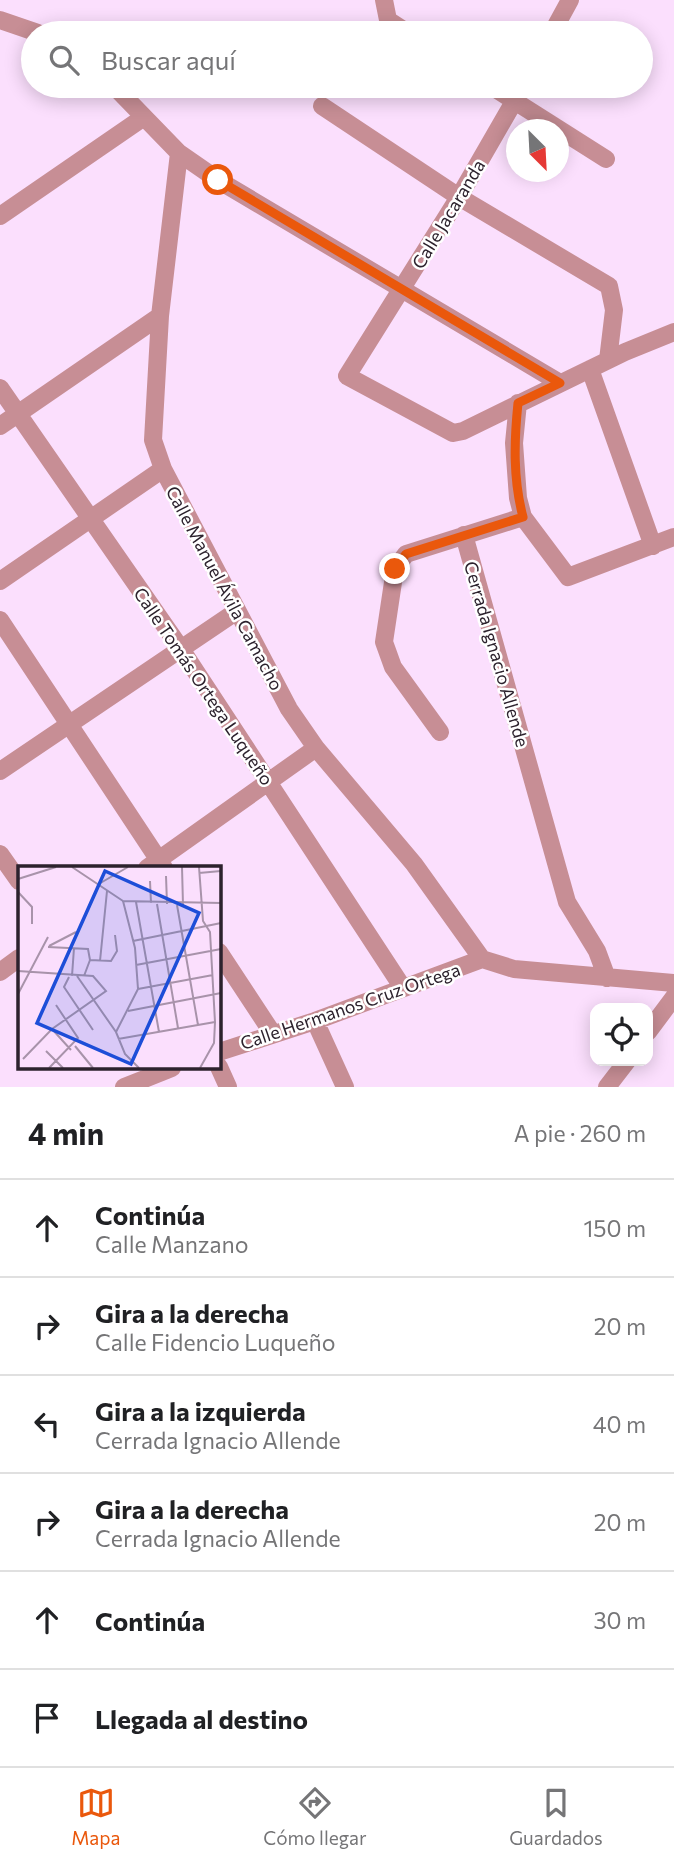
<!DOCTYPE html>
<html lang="es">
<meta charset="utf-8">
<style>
body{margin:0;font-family:Commissioner,sans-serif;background:#f2f2f2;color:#202124}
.controls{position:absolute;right:21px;bottom:21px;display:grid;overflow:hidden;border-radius:14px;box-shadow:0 4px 18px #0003}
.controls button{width:63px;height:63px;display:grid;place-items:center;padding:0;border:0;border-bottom:2px solid #e0e0e0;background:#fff;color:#202124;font:35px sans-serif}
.compass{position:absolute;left:506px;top:119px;width:63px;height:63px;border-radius:50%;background:#fff;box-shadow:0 4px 18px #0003;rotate:156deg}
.stop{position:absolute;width:21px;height:21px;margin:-16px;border:5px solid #ea580c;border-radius:50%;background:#fff}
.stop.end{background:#ea580c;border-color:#fff;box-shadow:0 2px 7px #0008}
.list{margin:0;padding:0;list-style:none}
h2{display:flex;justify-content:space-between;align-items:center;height:91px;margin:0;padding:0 28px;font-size:30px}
h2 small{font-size:23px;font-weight:400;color:#757577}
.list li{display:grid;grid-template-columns:46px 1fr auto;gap:21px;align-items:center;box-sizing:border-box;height:98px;padding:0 28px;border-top:2px solid #e0e0e0}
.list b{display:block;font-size:26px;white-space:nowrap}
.list p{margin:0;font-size:23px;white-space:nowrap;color:#757577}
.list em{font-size:23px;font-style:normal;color:#757577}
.icon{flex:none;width:38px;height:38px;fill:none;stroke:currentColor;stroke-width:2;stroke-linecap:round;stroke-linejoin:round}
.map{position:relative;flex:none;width:674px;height:1087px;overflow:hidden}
.search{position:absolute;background:#fff;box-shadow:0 4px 18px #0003;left:21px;right:21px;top:21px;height:77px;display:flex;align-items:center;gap:18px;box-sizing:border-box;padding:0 24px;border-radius:38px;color:#757577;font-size:26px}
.sheet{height:679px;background:#fff}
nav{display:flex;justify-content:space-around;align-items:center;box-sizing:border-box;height:98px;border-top:2px solid #e0e0e0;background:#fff;font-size:19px;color:#757577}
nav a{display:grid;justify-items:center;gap:4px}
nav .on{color:#ea580c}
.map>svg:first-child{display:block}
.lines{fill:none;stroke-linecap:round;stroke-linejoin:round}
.minor{stroke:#c78e95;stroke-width:18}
.route{stroke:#ea580c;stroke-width:9}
.labels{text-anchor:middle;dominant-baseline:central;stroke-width:5;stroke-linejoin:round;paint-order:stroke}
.street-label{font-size:18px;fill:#2c222d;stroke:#fff}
.inset-road{fill:none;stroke:#a893aa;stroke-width:2}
.view{fill:#1d4ed8;fill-opacity:0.15;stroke:#1d4ed8;stroke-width:3.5}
.inset-edge{fill:none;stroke:#2c222d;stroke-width:3.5}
</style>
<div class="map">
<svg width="674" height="1087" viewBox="0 0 674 1087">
<rect width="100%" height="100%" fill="#fbdffd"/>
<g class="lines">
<path class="minor" d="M384,0L388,20L408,33
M0,20L38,33
M552,33L570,0
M114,86L179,153L218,180L560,383
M491,86L606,159
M523,86L459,197L347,376L453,433L463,431L625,352L674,332
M322,106L459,197L609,286L614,310L608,360
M179,153L160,316L153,440L163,469L289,709L316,748L414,864L482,959
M0,216L144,117
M590,369L653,546
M0,388L181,649L403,988
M518,403L514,443L518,498L523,517L568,577L674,537
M0,426L160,316
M464,535L567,902L597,951L607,978
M0,581L163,469
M0,620L164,868
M440,732L393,667L384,642L395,569L406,554L523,517
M0,771L237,611
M0,854L19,881
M147,868L316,748
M219,952L273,1034
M0,972L19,958
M315,1021L345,1087
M648,1032L674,997
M219,1052L315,1021L482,959L514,969L674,983
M219,1067L228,1087
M124,1087L172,1068
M607,1087L627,1061"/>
</g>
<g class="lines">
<path class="route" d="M218,180L560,383L518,403C514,442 513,479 523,517L406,554L395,569"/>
</g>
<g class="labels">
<g class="street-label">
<text transform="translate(448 214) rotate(-59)">Calle Jacaranda</text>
<text transform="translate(225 588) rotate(62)">Calle Manuel Ávila Camacho</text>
<text transform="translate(497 654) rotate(74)">Cerrada Ignacio Allende</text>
<text transform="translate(204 686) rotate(56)">Calle Tomás Ortega Luqueño</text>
<text transform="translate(350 1006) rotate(-19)">Calle Hermanos Cruz Ortega</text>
</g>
</g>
<g transform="translate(18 866)">
<rect width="203" height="203" fill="#fbdffd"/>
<path class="inset-road" d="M54,1L105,35M164,1L165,39M181,1L185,55L192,66L197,156L196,177L182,202M181,7L203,5M148,10L149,38M0,13L38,1M132,15L133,37M79,19L110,1M0,26L14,41V58M105,35L203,37M118,36L141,166M139,38L160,162M159,39L180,159M115,75L203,57M31,80L58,66M30,81L70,83L72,94L66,110M72,94L93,95L99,85L97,69M82,95L89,25M118,99L203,83M0,105L75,110L88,125L34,163L5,193M54,110L56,82M59,110L98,166L107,188L121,202M51,111L46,121L75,164M120,123L195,109M0,128L30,71M110,145L203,127M34,163L53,184M98,166L120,123L117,82L105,35M100,173L197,156M57,180L75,202M28,185L45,202M31,202L60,172L38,139"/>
<path class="view" d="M87,5L181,47L113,198L19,157Z"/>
<rect width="203" height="203" class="inset-edge"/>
</g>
</svg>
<div class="controls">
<button><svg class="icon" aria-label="locate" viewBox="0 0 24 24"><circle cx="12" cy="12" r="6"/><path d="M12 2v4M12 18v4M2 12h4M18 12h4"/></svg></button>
</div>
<svg class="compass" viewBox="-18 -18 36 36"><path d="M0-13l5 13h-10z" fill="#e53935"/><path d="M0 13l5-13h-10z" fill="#757577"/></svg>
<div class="stop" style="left:218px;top:180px"></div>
<div class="stop end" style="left:395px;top:569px"></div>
<div class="search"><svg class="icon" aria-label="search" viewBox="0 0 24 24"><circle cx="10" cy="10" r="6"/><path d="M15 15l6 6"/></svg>Buscar aquí</div>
</div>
<section class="sheet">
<h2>4 min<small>A pie · 260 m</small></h2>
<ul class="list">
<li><svg class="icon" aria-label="ahead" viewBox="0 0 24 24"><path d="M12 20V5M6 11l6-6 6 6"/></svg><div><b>Continúa</b><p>Calle Manzano</p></div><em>150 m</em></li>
<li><svg class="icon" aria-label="right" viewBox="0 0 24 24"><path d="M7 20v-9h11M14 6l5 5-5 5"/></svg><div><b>Gira a la derecha</b><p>Calle Fidencio Luqueño</p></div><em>20 m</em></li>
<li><svg class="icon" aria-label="left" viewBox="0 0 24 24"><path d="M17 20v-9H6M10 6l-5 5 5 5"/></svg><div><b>Gira a la izquierda</b><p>Cerrada Ignacio Allende</p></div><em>40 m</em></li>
<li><svg class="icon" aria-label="right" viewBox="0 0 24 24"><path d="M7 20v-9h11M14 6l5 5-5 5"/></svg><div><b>Gira a la derecha</b><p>Cerrada Ignacio Allende</p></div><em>20 m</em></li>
<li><svg class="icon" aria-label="ahead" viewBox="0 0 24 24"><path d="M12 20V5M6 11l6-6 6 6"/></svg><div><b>Continúa</b></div><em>30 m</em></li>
<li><svg class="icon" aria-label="arrive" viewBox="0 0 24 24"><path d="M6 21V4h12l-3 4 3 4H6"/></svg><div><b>Llegada al destino</b></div></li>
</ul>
</section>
<nav>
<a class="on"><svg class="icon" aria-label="map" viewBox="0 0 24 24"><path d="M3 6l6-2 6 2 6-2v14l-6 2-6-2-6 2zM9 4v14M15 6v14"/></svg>Mapa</a>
<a><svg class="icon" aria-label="directions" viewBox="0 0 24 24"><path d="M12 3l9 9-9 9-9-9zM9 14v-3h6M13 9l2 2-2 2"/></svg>Cómo llegar</a>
<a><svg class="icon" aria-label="saved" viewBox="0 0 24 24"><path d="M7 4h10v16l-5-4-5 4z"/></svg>Guardados</a>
</nav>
